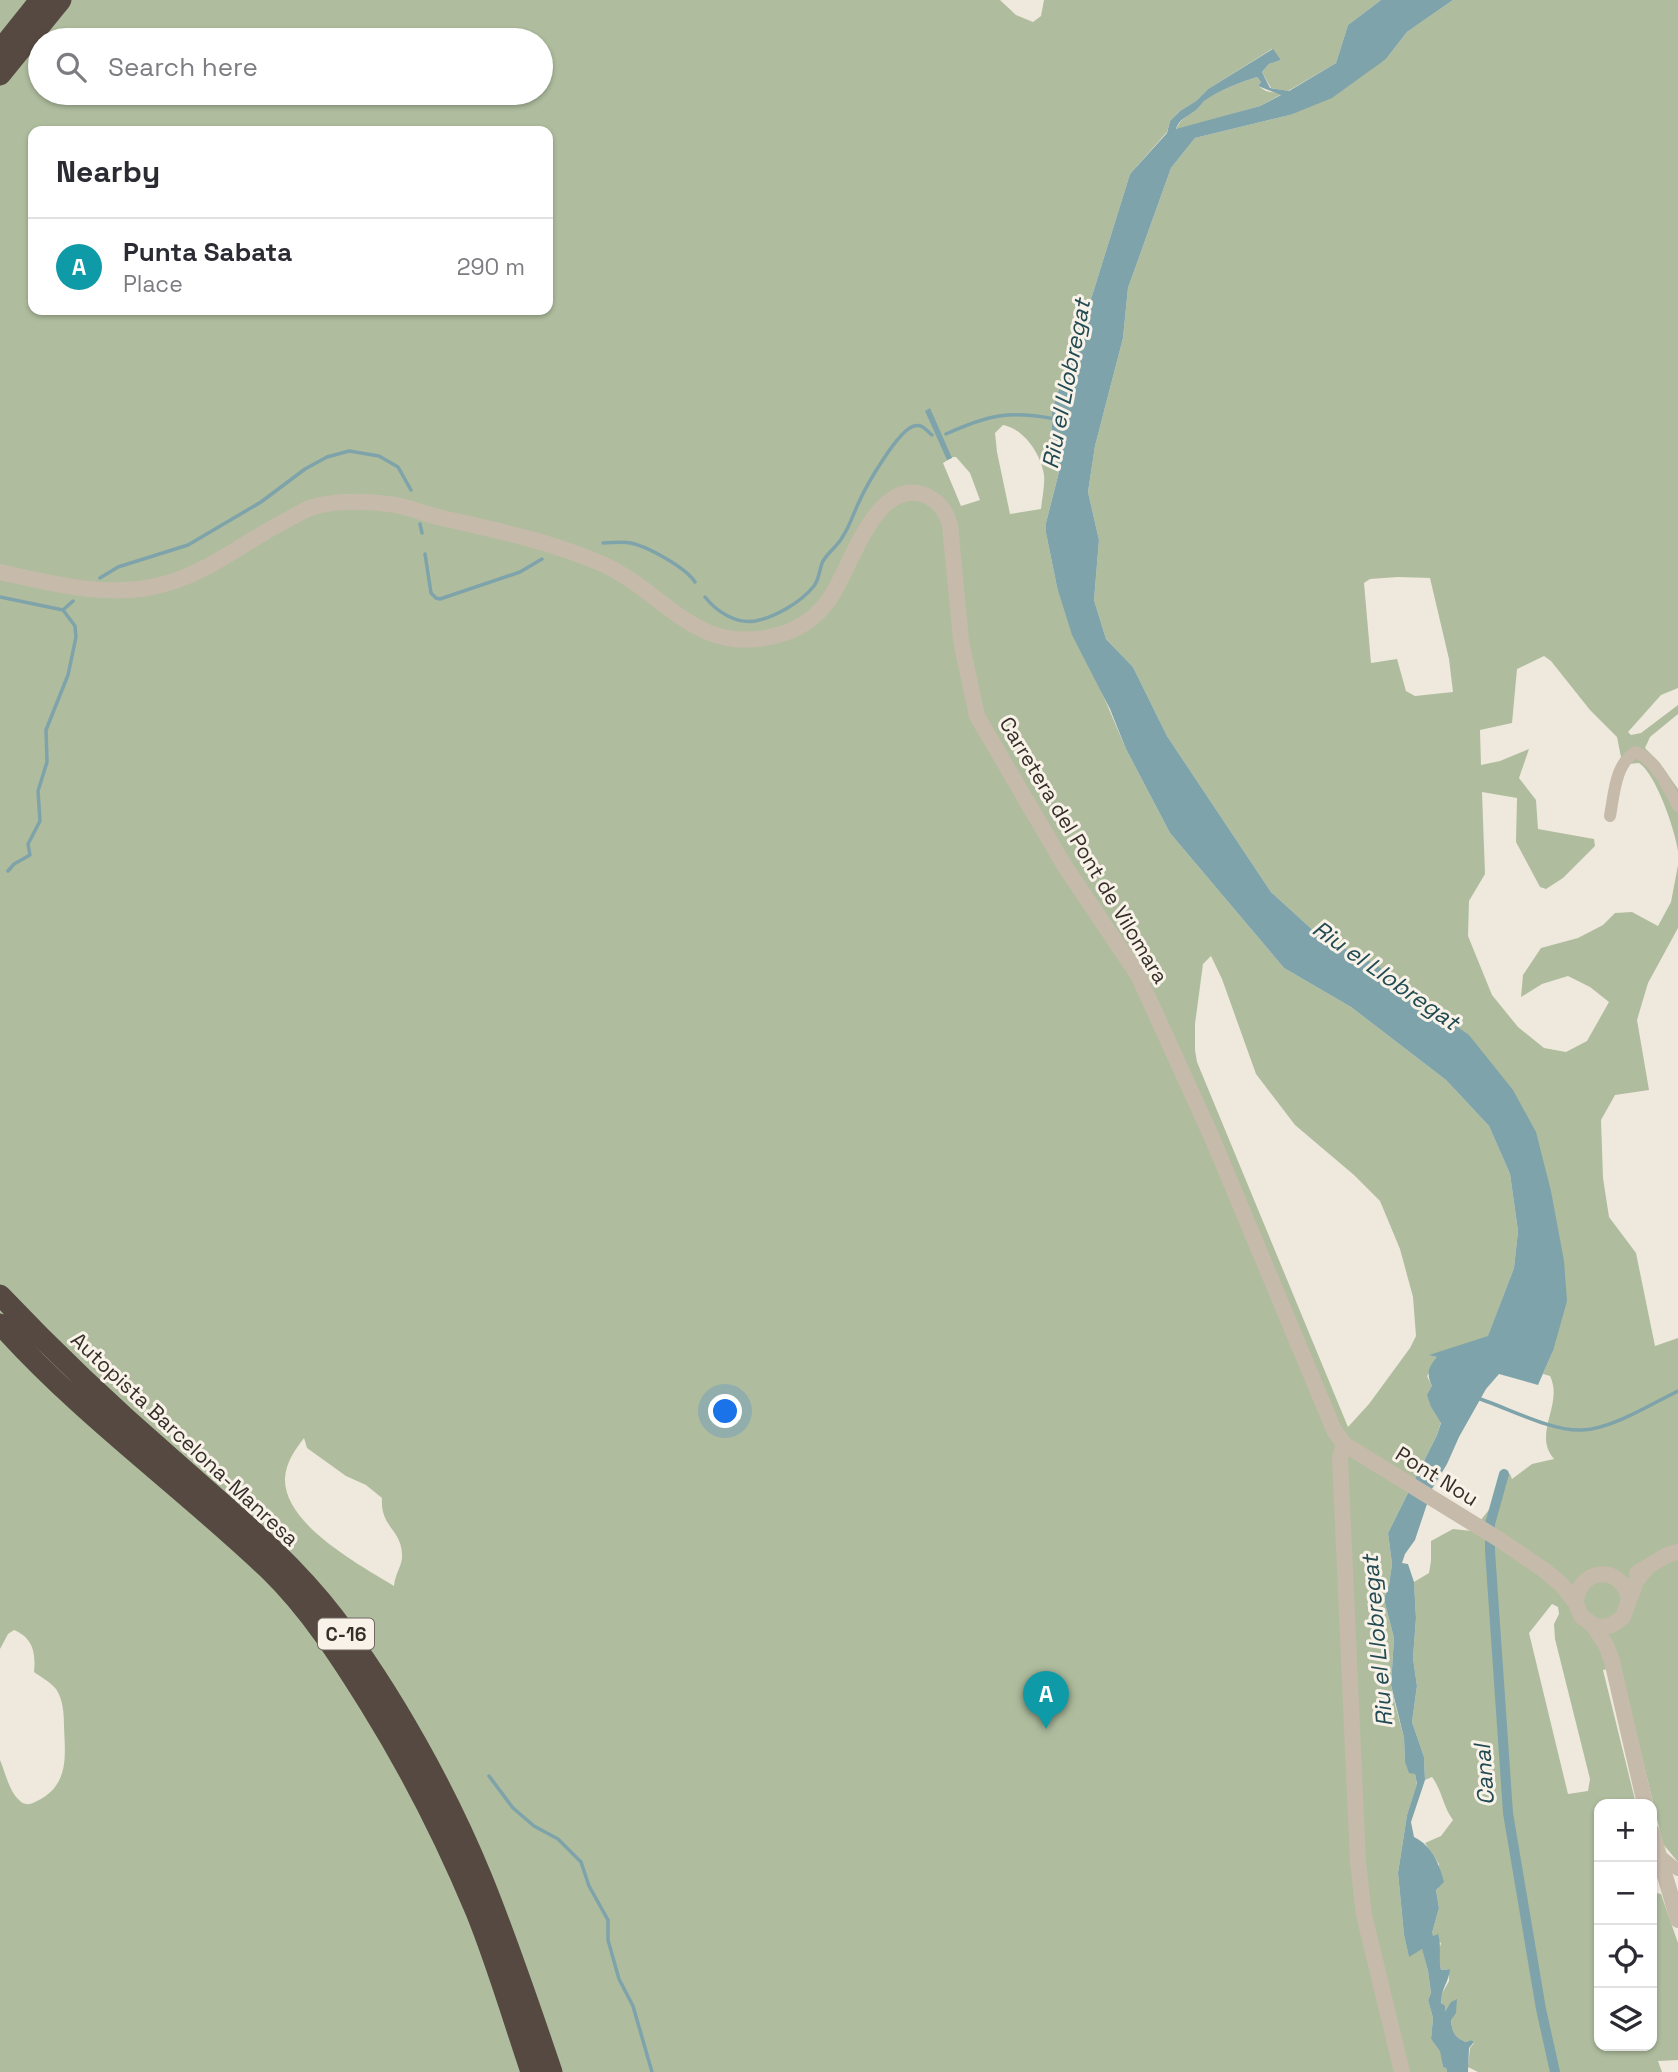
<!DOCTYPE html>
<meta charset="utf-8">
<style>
body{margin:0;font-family:"Space Grotesk",sans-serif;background:#f2f2f3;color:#2b2b33}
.controls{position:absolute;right:21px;bottom:21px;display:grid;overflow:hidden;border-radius:14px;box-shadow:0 2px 5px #0004}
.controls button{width:63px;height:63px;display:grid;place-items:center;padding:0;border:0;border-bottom:2px solid #e1e1e2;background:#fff;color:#2b2b33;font:35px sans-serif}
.you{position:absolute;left:726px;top:1412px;width:24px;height:24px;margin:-18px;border:5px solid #fff;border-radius:50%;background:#1a73e8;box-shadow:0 0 0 10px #1a73e833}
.badge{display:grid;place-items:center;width:46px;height:46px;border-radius:50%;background:#1a73e8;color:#fff;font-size:23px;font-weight:700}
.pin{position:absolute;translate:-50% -58px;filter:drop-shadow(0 2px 4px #0008)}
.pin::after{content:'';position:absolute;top:37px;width:24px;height:21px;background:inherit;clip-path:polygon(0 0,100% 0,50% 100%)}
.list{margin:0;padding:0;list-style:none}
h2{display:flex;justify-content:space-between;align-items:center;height:91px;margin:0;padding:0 28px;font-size:30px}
h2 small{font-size:23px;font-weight:400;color:#7c7c81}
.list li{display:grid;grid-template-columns:46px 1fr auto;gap:21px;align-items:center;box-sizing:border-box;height:98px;padding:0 28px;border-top:2px solid #e1e1e2}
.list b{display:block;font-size:26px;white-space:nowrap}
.list p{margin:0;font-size:23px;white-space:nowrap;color:#7c7c81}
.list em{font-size:23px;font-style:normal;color:#7c7c81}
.icon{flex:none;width:38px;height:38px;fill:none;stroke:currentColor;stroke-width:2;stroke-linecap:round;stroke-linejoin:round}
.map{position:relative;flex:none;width:1678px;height:2072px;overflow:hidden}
.search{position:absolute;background:#fff;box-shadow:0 2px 5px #0004;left:28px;top:28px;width:525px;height:77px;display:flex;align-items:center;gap:18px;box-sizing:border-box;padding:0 24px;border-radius:38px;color:#7c7c81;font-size:26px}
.panel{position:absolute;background:#fff;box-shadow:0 2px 5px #0004;left:28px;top:126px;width:525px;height:189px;border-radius:14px}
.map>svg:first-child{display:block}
.green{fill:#afbd9e;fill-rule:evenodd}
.water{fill:#7fa3aa;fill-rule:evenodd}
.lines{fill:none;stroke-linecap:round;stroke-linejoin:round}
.stream{stroke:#7fa3aa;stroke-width:3.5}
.canal{stroke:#7fa3aa;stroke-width:10}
.minor{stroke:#c6baaa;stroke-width:12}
.tertiary{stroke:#c6baaa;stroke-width:16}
.motorway{stroke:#554941;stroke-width:21}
.labels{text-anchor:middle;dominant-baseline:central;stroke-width:6;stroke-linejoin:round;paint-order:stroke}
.shield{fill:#f8f2e9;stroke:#706963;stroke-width:2}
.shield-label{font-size:19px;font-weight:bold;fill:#352e29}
.street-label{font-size:21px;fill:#352e29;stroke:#f8f2e9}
.water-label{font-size:23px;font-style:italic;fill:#224a52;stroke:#f8f2e9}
</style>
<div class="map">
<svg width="1678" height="2072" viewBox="0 0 1678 2072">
<rect width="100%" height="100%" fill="#efe9dd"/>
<path class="green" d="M0,0H1000L1016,15L1033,22L1041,16L1044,0H1381L1348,25L1336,63L1288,91L1271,88L1262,72L1269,64L1281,60L1272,49L1208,89L1196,101L1180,111L1170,121L1167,132L1130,174L1092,296L1052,409V441L1059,472L1046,523V533L1057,587L1126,749L1170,833L1284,968L1351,1007L1446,1080L1489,1126L1510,1174L1518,1231L1514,1268L1488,1337L1431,1355L1438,1357L1427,1376L1432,1386L1431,1407L1441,1422L1437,1435L1388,1533L1392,1564L1389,1585L1384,1599L1394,1638L1391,1685L1395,1704L1404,1738L1405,1762L1415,1774L1417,1785L1407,1815L1398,1873L1404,1935L1409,1956L1422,1948L1428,1971L1431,1993L1428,2000L1433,2018L1431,2039L1441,2051L1443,2067L1447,2069V2072H0V1760C5,1772 9,1790 18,1799C24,1806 30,1805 37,1801C70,1785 65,1755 64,1726C64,1714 63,1699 56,1689C50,1682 41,1677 34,1672C36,1653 33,1638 14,1630L8,1634L0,1649ZM40,40H541V93H40ZM33,131H548V310H33ZM1003,425C1024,429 1041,454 1044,475C1045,486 1042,498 1041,509L1010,514L997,452L995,433ZM953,457H956L970,473L980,500L961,506L943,463ZM1211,956L1222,979L1256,1074L1295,1125L1354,1175L1380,1201L1400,1249L1413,1297L1416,1336L1410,1348L1369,1404L1348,1427L1197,1062L1195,1050V1024L1203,964ZM304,1438L307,1448L346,1476L366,1485L382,1498C380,1527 401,1529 402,1554C403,1565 395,1573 394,1586C360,1565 283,1524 285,1478C286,1462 295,1450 304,1438Z
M1453,0H1678V688L1661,695L1628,732L1631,735L1641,733L1678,705V714L1650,737L1645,748L1659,762L1678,789V851C1675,830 1656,774 1639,763L1618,765L1621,757L1617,737L1590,710L1551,661L1544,656L1517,669L1512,723L1480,730L1481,765L1500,761L1529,749L1519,778L1536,800L1538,829L1594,839L1595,846L1563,878L1546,889L1540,887L1516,842L1517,798L1482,792L1485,874L1469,901L1468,936L1492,995L1518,1027L1544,1048L1566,1052L1587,1041L1609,1002L1590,987L1568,976L1542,984L1521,997L1523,975L1541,948L1578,938L1603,925L1615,913L1632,912L1658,926L1671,902L1678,865V928L1648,983L1637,1020L1649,1090L1615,1095L1601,1120L1603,1178L1609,1217L1636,1253L1655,1346L1678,1338V1862L1663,1844L1620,1666L1603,1670L1636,1804H1599V2046H1652V1892L1661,1894L1678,1943V2060L1658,2061L1662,2072H1478L1468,2067L1470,2048L1474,2043L1471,2040L1466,2042C1454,2037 1452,2033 1451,2019L1444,2014L1440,1997L1449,1981V1969L1441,1970L1438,1954L1441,1943L1432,1937V1933L1439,1908L1436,1890L1440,1885L1439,1864L1425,1843L1441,1836L1453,1820C1443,1807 1442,1790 1432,1777L1425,1780L1424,1757L1412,1722L1417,1686L1413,1658L1416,1618L1414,1582L1429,1573L1431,1561V1541L1453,1529L1472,1531L1492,1506L1500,1472L1510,1474L1512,1479L1532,1464L1554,1459C1532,1434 1564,1404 1550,1376L1543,1374L1553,1351L1551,1191L1419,1000L1377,965L1316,933L1271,892L1167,736L1133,667L1106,639L1094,600L1099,540L1088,492L1095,446L1123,338L1128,288L1171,168L1195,138L1290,115L1386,59L1407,32ZM1398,577L1430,578L1449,659L1453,692L1415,696L1406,691L1397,659L1371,663L1364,583L1370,579ZM1552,1604L1558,1607L1559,1614L1554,1624L1555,1639L1590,1779L1588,1791L1568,1794L1529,1633Z
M1257,77L1261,82L1258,86L1266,91L1282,94L1260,106L1176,130C1179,120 1186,117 1195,111C1199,107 1202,103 1206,99C1222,89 1239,83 1257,77Z"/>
<path class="water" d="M1381,0H1453L1407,32L1386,59L1332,98L1290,115L1195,138L1171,168L1128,288L1123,338L1095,446L1088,492L1099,540L1094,600L1106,639L1133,667L1167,736L1271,892L1316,933L1377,965L1419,1000L1469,1035L1513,1090L1536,1132L1551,1191L1564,1261L1567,1301L1553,1351L1538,1385L1499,1374L1486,1389L1459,1437L1447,1464L1432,1489L1415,1540L1405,1554L1402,1563L1408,1564L1414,1582L1416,1618L1413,1658L1417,1686L1412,1722L1424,1757L1425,1780L1411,1822L1414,1837C1432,1846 1439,1863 1444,1882L1436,1890L1439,1908L1432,1933L1433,1936L1438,1934C1442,1946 1438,1957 1441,1970L1450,1969C1449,1982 1440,1991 1441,2003L1445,2006V2012L1451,2002L1457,1999L1456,2013L1451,2020C1452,2032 1454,2037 1466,2042L1471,2040L1474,2042L1469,2048L1468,2072H1447V2069L1443,2067L1440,2051L1431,2039L1433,2018L1428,2000L1431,1993L1428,1971L1422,1949L1409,1957L1404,1935L1398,1873L1407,1815L1417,1784L1415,1774L1409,1773L1405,1762L1404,1738L1391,1685L1394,1638L1384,1599L1389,1585L1392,1564L1388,1533L1437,1435L1441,1423L1431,1407L1427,1395L1432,1386C1426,1373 1428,1368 1437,1357L1429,1355L1488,1336L1514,1268L1518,1231L1510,1174L1489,1126L1446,1080L1351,1007L1284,968L1170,833L1126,749L1110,709L1072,635L1057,587L1046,533V523L1059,472L1052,441V409L1092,296L1130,174L1167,133L1170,121L1180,111L1196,101L1208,89L1273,49L1281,60L1269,64L1262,72L1270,88L1289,91L1336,63L1348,25ZM1257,77L1261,82L1258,86L1281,95L1260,106L1176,129C1179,119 1187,117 1195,111C1200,107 1202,102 1207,99C1222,89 1239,83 1257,77Z
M930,408L952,458L947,460L925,411Z"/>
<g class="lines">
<path class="stream" d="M946,434C988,415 1009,410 1055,419
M420,524L422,533
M603,543C612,543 622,541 631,543C649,547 686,568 695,582
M425,554L431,593L436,598L440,599L520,572L542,559
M100,578L118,567L188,545L261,502L305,469L327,457L349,451L379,456L398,467L411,490
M0,597L63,610L75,626L76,637L68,675L46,730L47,762L38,791L40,821L28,844L30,855L14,864L8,871
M705,597C717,612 736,624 755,621C776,617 801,602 814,586C820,578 819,569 823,561C829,551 838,546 843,536C850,526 853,514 859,502C866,486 898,430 914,426C923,424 926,430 932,435
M63,610L73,601
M1477,1398C1506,1407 1552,1432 1582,1430C1612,1429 1651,1404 1678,1391
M489,1776L513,1808L534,1826L558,1839L581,1862L589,1886L608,1920V1940L619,1979L633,2006L652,2072"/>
<path class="canal" d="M1504,1474L1490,1524V1551L1508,1813L1541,2009L1555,2072"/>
<path class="minor" d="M1610,816C1614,795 1615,763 1636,752C1657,761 1668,787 1678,806
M1657,1853L1678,1870"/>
<path class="tertiary" d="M0,572C54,584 113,600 168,583C209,571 245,542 283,522C293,517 303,510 313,507C337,500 364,501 389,504C407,506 425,514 442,518C495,530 549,541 600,563C664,590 694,656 774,636C796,631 815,619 828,601C850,572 873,480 922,494C937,499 946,510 950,525L961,641L977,716L1064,865L1138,975L1213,1140L1334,1430L1344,1444L1500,1540L1544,1570L1562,1585L1576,1603L1581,1616L1593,1625L1602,1627L1612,1625L1623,1617L1636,1581L1646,1569
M1344,1444L1340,1458L1358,1862L1364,1915L1402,2072
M1637,1573L1667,1555L1678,1552
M1576,1603C1578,1567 1622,1564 1629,1599
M1593,1625L1606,1645L1612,1661L1645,1804
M1652,1832L1678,1920"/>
<path class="motorway" d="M0,50L40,0
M0,75L61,0
M0,1295C55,1353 112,1407 172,1459C228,1509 288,1557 334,1617C391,1691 447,1792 482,1878C508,1942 530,2007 552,2072
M0,1324C81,1415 181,1486 269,1570C309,1609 341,1658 370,1705C411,1771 446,1840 476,1912C497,1964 513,2019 531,2072"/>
</g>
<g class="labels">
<rect class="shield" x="318" y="1618.5" width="56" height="31" rx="5"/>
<g class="shield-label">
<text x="346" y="1634">C-16</text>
</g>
<g class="street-label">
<text transform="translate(1084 850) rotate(59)">Carretera del Pont de Vilomara</text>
<text transform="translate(185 1439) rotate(43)">Autopista Barcelona-Manresa</text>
<text transform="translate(1437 1476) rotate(32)">Pont Nou</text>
</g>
<g class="water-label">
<text transform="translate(1066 384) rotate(-79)">Riu el Llobregat</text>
<text transform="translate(1386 975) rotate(35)">Riu el Llobregat</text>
<text transform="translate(1377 1641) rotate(-95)">Riu el Llobregat</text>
<text transform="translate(1484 1775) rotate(-94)">Canal</text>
</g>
</g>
</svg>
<div class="controls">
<button>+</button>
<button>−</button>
<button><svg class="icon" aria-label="locate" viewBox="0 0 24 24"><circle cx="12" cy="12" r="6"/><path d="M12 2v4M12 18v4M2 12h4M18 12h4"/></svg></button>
<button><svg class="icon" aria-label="layers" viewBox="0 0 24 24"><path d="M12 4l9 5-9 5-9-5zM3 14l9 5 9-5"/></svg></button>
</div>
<div class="you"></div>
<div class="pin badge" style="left:1046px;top:1729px;background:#0f9aa8">A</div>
<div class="search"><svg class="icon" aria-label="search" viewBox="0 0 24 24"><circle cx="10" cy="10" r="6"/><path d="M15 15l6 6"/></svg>Search here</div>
<section class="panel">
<h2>Nearby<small></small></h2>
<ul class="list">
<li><span class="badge" style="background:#0f9aa8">A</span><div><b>Punta Sabata</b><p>Place</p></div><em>290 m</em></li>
</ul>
</section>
</div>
